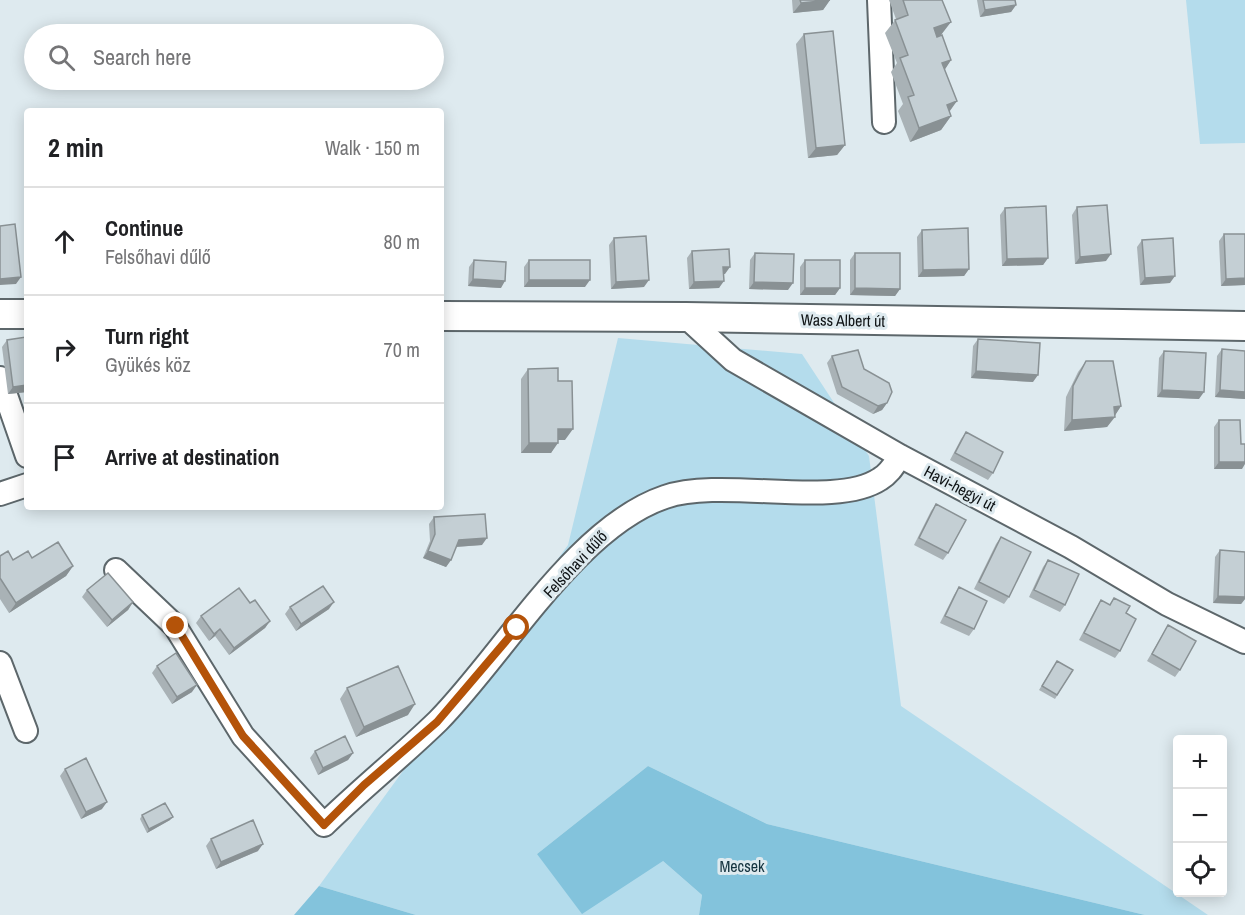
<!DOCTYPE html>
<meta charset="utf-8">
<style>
body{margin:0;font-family:"Archivo Narrow",sans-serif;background:#f2f2f2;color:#202124}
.controls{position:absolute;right:18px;bottom:18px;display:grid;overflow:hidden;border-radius:6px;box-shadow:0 3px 15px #0003}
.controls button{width:54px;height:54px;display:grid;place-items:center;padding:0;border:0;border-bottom:2px solid #e0e0e0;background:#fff;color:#202124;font:30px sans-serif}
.stop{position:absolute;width:18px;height:18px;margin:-14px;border:4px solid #b45309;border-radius:50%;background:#fff}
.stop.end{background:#b45309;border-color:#fff;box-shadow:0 2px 6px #0008}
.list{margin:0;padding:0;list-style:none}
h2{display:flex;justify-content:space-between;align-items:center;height:78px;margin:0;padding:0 24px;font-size:26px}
h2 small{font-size:20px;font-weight:400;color:#757577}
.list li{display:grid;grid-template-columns:39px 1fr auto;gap:18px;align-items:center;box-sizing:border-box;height:108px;padding:0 24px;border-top:2px solid #e0e0e0}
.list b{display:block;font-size:22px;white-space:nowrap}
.list p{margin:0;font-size:20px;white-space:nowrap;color:#757577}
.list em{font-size:20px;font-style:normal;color:#757577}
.icon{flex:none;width:33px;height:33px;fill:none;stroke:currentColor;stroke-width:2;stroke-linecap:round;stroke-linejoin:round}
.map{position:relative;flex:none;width:1245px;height:915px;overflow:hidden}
.search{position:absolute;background:#fff;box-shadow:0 3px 15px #0003;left:24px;top:24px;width:420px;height:66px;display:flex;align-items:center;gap:15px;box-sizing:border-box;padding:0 21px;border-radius:33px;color:#757577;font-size:22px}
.panel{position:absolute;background:#fff;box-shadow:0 3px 15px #0003;left:24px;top:108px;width:420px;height:402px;border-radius:6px}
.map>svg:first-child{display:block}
.green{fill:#b4dcec}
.forest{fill:#83c3dc}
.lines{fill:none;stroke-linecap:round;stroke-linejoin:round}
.minor-casing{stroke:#5d676b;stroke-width:26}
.tertiary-casing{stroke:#5d676b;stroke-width:32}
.minor{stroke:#fff;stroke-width:22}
.tertiary{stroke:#fff;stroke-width:28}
.wall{fill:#a9b2b6}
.shaded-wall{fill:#899194}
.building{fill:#c4cfd4;stroke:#899194;stroke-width:1.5}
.route{stroke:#b45309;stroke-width:8}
.labels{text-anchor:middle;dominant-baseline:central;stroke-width:6;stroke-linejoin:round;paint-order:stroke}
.street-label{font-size:16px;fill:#0f1315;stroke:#deeaef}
.park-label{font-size:16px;fill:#14333f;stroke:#deeaef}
</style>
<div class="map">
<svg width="1245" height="915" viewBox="0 0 1245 915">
<rect width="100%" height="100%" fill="#deeaef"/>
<path class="green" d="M1186,0H1245V143L1200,144Z
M618,338L802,354L869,456L901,706L1208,915H1145L767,824L648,766L537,854L663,861L702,895L699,915H416L319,886L568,545Z"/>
<path class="forest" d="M648,766L767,824L1145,915H699L702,895L663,861L582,914L537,854Z
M319,886L416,915H294Z"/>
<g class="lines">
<g class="minor-casing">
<path id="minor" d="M879,0L884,122
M686,317L733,360L900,456L1071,547L1167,604L1245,642
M0,378L27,456
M0,494L27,485
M116,570L175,626L243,736L324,825C361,789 401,757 438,721C504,654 576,527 665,497C723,477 835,509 880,479C890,473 894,465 900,456
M0,663L26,731"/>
</g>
<g class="tertiary-casing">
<path id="tertiary" d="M0,314H27
M441,316L686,317L1245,326"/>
</g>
<use href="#minor" class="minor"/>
<use href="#tertiary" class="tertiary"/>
</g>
<path class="wall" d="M792,0H830L823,10L793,13Z
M889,0H942L941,35L951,60L944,70L949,112L951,116L941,130L910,142L898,111L903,104L891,72L897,63L885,33L896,19Z
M977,0H1015L1016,5L1011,12L980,17Z
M804,34L845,145L837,155L808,158L796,44Z
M1077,207L1106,261L1075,264L1072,215Z
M1005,208L1048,258L1043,265L1002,266L1000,215Z
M922,230L969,269L964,276L918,277L917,237Z
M1224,234H1245V285L1221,286L1219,241Z
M614,238L644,287L611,289L609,245Z
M1142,240L1170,283L1140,285L1137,247Z
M692,251L725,274H724L719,288L689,289L687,258Z
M755,253L788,290L749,289L750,260Z
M855,253L900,289L895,296L850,295V260Z
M474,260L501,288L468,286L469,267Z
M529,260L585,287H524V267Z
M805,260L840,288L835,295H800V267Z
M978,339L1033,382L971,378L973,346Z
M7,340L27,346V392L8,394L2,347Z
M1222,349L1245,399L1215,397L1217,356Z
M1164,351L1199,399L1157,397L1159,358Z
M832,356L864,369L887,403L882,410L873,414L837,394L827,363Z
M1086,361L1121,406L1107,427L1064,431L1066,397L1078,372Z
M528,369L558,381L565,440H558L551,453H521V379Z
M1219,420L1241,444L1242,469H1214V427Z
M966,432L993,473L988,480L950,460L961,439Z
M936,504L948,553L943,560L914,545L931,511Z
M434,517L482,545L456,547L451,560L446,567L423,558L430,541L429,524Z
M1001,537L1009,597L1004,604L974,589L996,544Z
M1220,550L1245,552V599L1241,604L1213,603L1215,557Z
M0,556L13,560L32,558L73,566L66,576L9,613L0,599Z
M1048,560L1065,605L1060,612L1029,597L1043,567Z
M959,587L974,629L969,636L940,623L954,595Z
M87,590L133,602L128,610L107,627L82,597Z
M1114,598L1126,613L1120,651L1115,658L1079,640L1096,608L1101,600L1109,605Z
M250,603L270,621L265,628L229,655L215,636L209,641L196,623L201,616Z
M290,607L329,609L296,631L285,614Z
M1168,625L1180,670L1175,677L1147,661Z
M1057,661L1073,670L1055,699L1039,690Z
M157,666L192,692L172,704L152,673Z
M347,688L408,715L356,737L340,699Z
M315,751L353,753L348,760L318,775L310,758Z
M65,769L102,809L81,819L60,776Z
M142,815L170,820L147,833L140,819Z
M211,839L258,851L216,869L206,846Z"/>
<path class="shaded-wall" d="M830,0L823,10L793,13L801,3Z
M1016,5L1011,12L980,17L985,10Z
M951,22L941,35L925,42L934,28Z
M951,60L942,74V63Z
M957,101L947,115V105Z
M951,116L941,130L910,142L919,128Z
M845,145L837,155L808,158L816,148Z
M1111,254L1106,261L1075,264L1080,257Z
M1048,258L1043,265L1002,266L1007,259Z
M723,267H730L725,274H718Z
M969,269L964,276L918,277L923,270Z
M1175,276L1170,283L1140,285L1145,278Z
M21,277L16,284L0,285V279Z
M1245,278V285L1221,286L1226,279Z
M473,279L505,281L501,288L468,286Z
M529,280H590L585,287H524Z
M649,280L644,287L611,289L616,282Z
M724,281L719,288L689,289L694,282Z
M754,282L793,283L788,290L749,289Z
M805,288H840L835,295H800Z
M855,288L900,289L895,296L850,295Z
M976,371L1038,375L1033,382L971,378Z
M27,385V392L8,394L13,387Z
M1162,390L1204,392L1199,399L1157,397Z
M1220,390L1245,392V399L1215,397Z
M887,403L882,410L873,414L878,406Z
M1121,406L1114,417V407Z
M1115,417L1107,427L1064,431L1072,420Z
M558,429H573L565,440H551Z
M529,443H558L551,453H521Z
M1219,462H1245V464L1242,469H1214Z
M487,538L482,545L454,547L459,540Z
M428,551L451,560L446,567L423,558Z
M73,566L66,576L9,613L16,603Z
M1218,596L1245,597V599L1241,604L1213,603Z
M133,602L128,610L107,627L112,620Z
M334,602L329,609L296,631L301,624Z
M270,621L265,628L229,655L234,648Z
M220,629L215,636L209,641L214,634Z
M197,685L192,692L172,704L177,697Z
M415,704L408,715L356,737L364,727Z
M353,753L348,760L318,775L323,768Z
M107,802L102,809L81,819L86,812Z
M173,817L170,820L147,833L149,829Z
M263,844L258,851L216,869L221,862Z"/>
<path class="building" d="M800,0H830L801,3Z
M903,0H942L951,22L934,28L937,37L942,35L951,60L942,63L957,101L947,105L951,116L919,128L908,97L914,95L900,58L908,55L895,20L908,15Z
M983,0H1015L1016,5L985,10Z
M833,31L845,145L816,148L804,34Z
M1107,205L1111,254L1080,257L1077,207Z
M1046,206L1048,258L1007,259L1005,208Z
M15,224L21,277L0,279V226Z
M968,228L969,269L923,270L922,230Z
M1224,234H1245V278L1226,279Z
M646,236L649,280L616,282L614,238Z
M1173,238L1175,276L1145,278L1142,240Z
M729,249L730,267H723L724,281L694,282L692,251Z
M755,253L794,254L793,283L754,282Z
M855,253H900V289L855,288Z
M474,260L506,262L505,281L473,279Z
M529,260H590V280H529Z
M805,260H840V288H805Z
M26,337L27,346V385L13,387L7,340Z
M978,339L1040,343L1038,375L976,371Z
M1222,349L1245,351V392L1220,390Z
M858,350L864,369L889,383L892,392L887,403L878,406L842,387L832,356Z
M1164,351L1206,353L1204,392L1162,390Z
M1086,361H1113L1121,406L1114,407L1115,417L1072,420L1073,386Z
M558,368V381H572L573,429H558V443H529L528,369Z
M1219,420H1240L1241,444H1245V462H1219Z
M966,432L1003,452L993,473L955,453Z
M936,504L966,520L948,553L919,538Z
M485,514L487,538L459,540L451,560L428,551L435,534L434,517Z
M1001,537L1031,552L1009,597L979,582Z
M58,542L73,566L16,603L0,578V556L8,551L13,560L28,551L32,558Z
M1220,550L1245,552V597L1218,596Z
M1048,560L1079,574L1065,605L1034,590Z
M108,573L133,602L112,620L87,590Z
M323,586L334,602L301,624L290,607Z
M959,587L987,601L974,629L945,616Z
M239,588L250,603L255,600L270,621L234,648L220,629L214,634L201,616Z
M1114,598L1130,606L1126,613L1136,619L1120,651L1084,633L1101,600L1110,605Z
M1168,625L1196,641L1180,670L1152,654Z
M176,653L197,685L177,697L157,666Z
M1057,661L1073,670L1057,695L1042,686Z
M398,666L415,704L364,727L347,688Z
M345,736L353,753L323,768L315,751Z
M86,758L107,802L86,812L65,769Z
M165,803L173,817L149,829L142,815Z
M253,820L263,844L221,862L211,839Z"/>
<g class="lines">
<path class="route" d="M176,626L243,736L324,825L364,785L437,722L517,628"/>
</g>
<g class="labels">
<g class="street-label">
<text transform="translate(843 320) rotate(1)">Wass Albert út</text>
<text transform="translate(960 488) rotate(28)">Havi-hegyi út</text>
<text transform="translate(575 564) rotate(-47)">Felsőhavi dűlő</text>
</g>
<g class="park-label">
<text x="742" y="866">Mecsek</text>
</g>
</g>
</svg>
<div class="controls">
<button>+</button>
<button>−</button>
<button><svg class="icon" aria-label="locate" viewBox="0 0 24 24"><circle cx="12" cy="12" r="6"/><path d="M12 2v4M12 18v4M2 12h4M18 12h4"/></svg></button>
</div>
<div class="stop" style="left:517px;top:628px"></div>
<div class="stop end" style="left:176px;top:626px"></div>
<div class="search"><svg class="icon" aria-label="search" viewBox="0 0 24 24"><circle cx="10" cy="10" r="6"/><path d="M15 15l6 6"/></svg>Search here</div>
<section class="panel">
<h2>2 min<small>Walk · 150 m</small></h2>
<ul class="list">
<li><svg class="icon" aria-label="ahead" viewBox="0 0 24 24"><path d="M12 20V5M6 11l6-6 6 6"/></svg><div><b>Continue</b><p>Felsőhavi dűlő</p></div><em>80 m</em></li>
<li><svg class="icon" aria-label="right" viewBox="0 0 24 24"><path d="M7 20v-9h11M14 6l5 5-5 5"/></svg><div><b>Turn right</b><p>Gyükés köz</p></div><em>70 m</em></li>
<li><svg class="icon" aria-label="arrive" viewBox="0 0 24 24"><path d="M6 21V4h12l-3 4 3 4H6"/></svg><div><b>Arrive at destination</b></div></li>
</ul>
</section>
</div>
